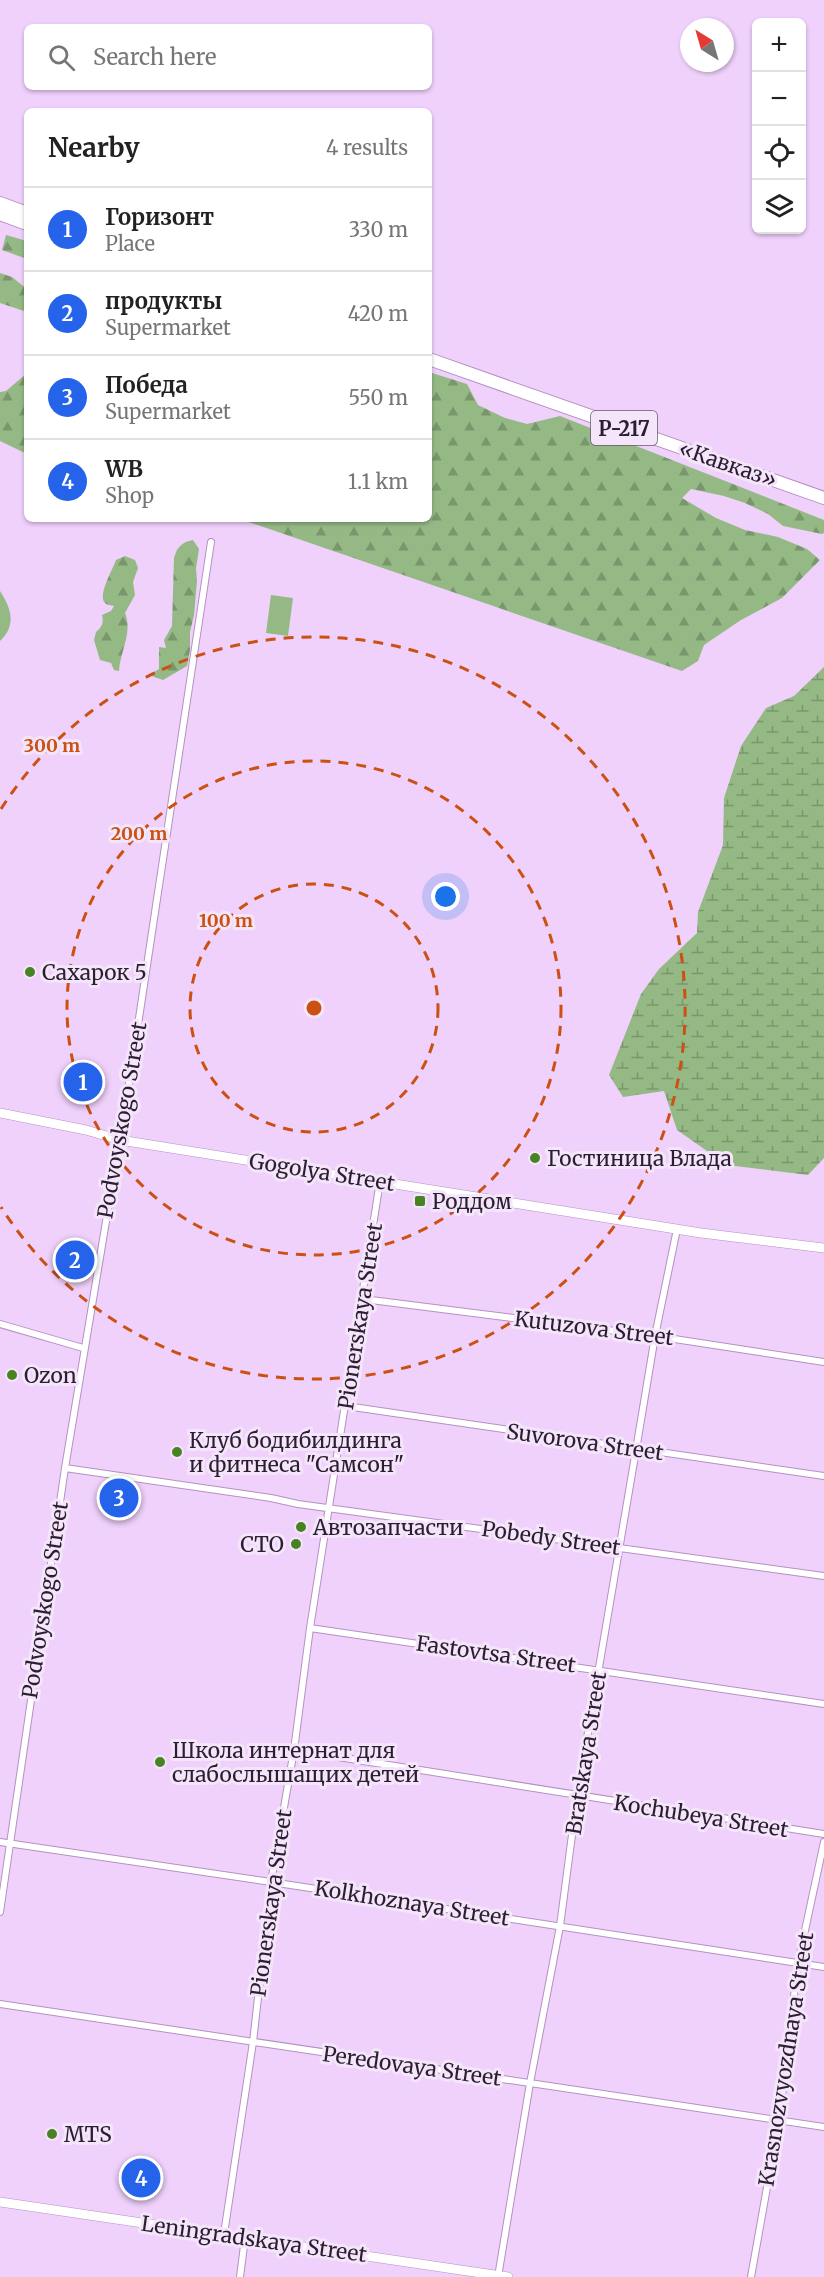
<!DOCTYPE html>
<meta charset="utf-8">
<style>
body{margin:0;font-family:Merriweather,serif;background:#f6f6f6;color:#222}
.controls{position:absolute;right:18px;top:18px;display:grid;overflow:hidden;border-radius:9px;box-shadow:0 2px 4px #0004}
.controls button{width:54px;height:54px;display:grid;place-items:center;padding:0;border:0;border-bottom:2px solid #e0e0e0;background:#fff;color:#222;font:30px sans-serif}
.compass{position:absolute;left:680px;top:18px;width:54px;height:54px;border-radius:50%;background:#fff;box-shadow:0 2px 4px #0004;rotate:323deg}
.you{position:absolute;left:446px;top:897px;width:21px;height:21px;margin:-15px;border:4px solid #fff;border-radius:50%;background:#1a73e8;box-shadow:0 0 0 9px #1a73e833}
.badge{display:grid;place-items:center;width:39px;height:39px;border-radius:50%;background:#2563eb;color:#fff;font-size:20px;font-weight:700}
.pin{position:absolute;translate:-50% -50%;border:3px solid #fff;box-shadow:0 2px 6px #0006}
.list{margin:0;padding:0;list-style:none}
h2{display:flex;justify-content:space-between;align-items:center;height:78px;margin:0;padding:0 24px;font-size:26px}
h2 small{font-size:20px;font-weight:400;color:#767676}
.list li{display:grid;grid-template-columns:39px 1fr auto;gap:18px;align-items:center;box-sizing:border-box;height:84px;padding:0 24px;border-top:2px solid #e0e0e0}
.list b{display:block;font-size:22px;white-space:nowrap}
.list p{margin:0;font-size:20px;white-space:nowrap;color:#767676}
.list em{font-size:20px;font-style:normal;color:#767676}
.icon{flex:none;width:33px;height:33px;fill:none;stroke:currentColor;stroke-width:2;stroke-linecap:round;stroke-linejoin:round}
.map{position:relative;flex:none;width:824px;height:2277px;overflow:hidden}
.search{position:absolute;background:#fff;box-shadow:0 2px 4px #0004;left:24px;top:24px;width:408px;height:66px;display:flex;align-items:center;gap:15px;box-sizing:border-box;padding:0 21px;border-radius:9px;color:#767676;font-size:22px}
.panel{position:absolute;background:#fff;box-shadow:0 2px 4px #0004;left:24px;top:108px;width:408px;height:414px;border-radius:9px}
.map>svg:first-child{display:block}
.forest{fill:url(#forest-firs)}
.wetland{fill:url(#wetland-marsh)}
.garden{fill:#95b985}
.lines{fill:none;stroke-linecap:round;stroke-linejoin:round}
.street-casing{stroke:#b491c2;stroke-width:8}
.secondary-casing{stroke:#b491c2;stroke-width:10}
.highway-casing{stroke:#b491c2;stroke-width:14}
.street{stroke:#fff;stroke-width:6}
.secondary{stroke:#fff;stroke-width:9}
.highway{stroke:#fff;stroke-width:12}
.ring{fill:none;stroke:#cc5012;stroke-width:3;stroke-dasharray:10 8}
.poi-dot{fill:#478322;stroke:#f4e5fa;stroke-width:2}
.labels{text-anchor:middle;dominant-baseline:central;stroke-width:6;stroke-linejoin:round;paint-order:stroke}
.shield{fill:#f4e5fa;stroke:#685a6d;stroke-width:1.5}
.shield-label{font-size:20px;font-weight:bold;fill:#2c1e31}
.street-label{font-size:21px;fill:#2c1e31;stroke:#f4e5fa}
.poi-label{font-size:21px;fill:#2c1e31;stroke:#f4e5fa;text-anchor:start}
.centre{fill:#cc5012;stroke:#f4e5fa;stroke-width:3}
.ring-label{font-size:18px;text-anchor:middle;font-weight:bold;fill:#cc5012;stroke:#f4e5fa;stroke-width:6;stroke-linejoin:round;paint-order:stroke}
</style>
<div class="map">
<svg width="824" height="2277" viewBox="0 0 824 2277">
<defs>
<pattern id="forest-firs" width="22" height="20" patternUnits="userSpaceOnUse" patternTransform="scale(1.5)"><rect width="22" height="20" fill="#95b985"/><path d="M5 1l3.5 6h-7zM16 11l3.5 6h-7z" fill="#7a966d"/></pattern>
<pattern id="wetland-marsh" width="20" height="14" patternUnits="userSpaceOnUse" patternTransform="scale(1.5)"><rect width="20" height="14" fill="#95b985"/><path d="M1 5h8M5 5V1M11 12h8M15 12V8" fill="none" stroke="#7a966d"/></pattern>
</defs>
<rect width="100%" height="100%" fill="#efd1fb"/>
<path class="forest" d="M6,235L27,241V259L2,250Z
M0,273L12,277L27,289V312L0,303Z
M429,372L467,384L478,405L505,418L527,424L560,416L824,520V533L822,534L783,526L768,514L745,503L724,496L691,489L682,498L716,518L745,530L778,537L807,549L820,560L782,598L741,620L704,645L698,661L682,671L240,519H429Z
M27,373V454L0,441V392L6,391Z
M193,540L199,549L196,568L197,581L194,615L190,632V650L187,666L163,680L149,675L159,669V647L166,648L164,640L172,626L174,558C177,547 182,542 193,540Z
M125,556L135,560L138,568L133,582L135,595L125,613C133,633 120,651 119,671L114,670L111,663L100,660L94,640L96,632C102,627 104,623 102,615L111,611L114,606C111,605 107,605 105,603C97,596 113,569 116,560Z"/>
<path class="wetland" d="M824,667V1158L808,1175L727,1165L677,1130L664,1091L623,1097L609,1075L641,994L659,969L697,933L698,912L723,845L724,798L741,746L766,708L794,696Z"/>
<path class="garden" d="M0,591C11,608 17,625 0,641Z
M271,595L293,598L288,636L266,633Z"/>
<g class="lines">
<g class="street-casing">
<path id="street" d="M363,1299L655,1336L824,1362
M0,1324L83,1348
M346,1406L824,1476
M65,1468L271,1498L298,1504L824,1576
M310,1628L824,1704
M294,1750L824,1834
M0,1842L271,1882L824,1967
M0,1912L65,1468L131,1071L211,542
M0,2004L824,2127
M224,2234L253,2042L271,1882L294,1750L310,1628L380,1181
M240,2277L245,2238
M498,2277L530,2083L560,1926L577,1797L636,1450L655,1336L677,1229
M751,2277L779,2120L798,1963L824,1842"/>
</g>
<g class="secondary-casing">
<path id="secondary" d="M0,1113L86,1130L120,1140L701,1233L824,1248
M0,2202L508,2277"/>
</g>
<g class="highway-casing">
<path id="highway" d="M0,203L27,213
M0,214L27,224
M429,359L824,498"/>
</g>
<use href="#street" class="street"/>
<use href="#secondary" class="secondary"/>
<use href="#highway" class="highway"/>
</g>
<g class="ring">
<circle cx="314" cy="1008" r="124"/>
<circle cx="314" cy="1008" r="247"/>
<path d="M1 809A371 371 0 1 1 1 1207"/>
</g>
<g class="poi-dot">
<circle cx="30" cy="972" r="6"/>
<circle cx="535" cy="1158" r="6"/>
<rect x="414" y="1195" width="12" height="12" rx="3"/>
<circle cx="12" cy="1375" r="6"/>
<circle cx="177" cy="1452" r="6"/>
<circle cx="301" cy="1527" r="6"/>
<circle cx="296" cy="1544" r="6"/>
<circle cx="160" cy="1762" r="6"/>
<circle cx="52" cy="2134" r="6"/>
</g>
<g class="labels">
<rect class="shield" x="591" y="411" width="66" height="34" rx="4.5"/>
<g class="shield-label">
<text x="624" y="428">Р-217</text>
</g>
<g class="street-label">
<text transform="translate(728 464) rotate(19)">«Кавказ»</text>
<text transform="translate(122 1120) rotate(-80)">Podvoyskogo Street</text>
<text transform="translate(322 1172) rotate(9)">Gogolya Street</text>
<text transform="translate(360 1316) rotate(-81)">Pionerskaya Street</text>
<text transform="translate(594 1328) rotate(7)">Kutuzova Street</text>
<text transform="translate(585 1442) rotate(8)">Suvorova Street</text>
<text transform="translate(551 1538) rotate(8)">Pobedy Street</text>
<text transform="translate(45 1600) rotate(-81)">Podvoyskogo Street</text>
<text transform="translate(496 1654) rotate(8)">Fastovtsa Street</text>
<text transform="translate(586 1753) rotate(-81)">Bratskaya Street</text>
<text transform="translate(701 1816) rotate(9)">Kochubeya Street</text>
<text transform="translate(271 1903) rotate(-82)">Pionerskaya Street</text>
<text transform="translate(412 1903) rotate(9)">Kolkhoznaya Street</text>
<text transform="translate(786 2059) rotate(-81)">Krasnozvyozdnaya Street</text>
<text transform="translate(412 2066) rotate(8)">Peredovaya Street</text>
<text transform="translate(254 2239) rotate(8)">Leningradskaya Street</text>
</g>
<g class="poi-label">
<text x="42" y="972">Сахарок 5</text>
<text x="547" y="1158">Гостиница Влада</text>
<text x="432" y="1201">Роддом</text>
<text x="24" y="1375">Ozon</text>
<text x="189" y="1440">Клуб бодибилдинга<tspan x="189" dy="24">и фитнеса "Самсон"</tspan></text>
<text x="313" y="1527">Автозапчасти</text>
<text x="284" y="1544" text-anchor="end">СТО</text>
<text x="172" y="1750">Школа интернат для<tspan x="172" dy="24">слабослышащих детей</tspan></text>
<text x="64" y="2134">MTS</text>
</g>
</g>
<circle cx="314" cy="1008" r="9" class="centre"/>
<g class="ring-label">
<text x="52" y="752">300 m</text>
<text x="139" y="840">200 m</text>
<text x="226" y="927">100 m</text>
</g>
</svg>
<div class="controls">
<button>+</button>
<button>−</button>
<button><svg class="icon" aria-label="locate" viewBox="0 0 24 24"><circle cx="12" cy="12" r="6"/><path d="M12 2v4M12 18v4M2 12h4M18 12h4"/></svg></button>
<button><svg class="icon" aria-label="layers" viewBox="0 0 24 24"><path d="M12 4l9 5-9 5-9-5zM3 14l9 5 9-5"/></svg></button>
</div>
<svg class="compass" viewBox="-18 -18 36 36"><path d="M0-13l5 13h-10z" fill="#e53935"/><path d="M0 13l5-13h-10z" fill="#767676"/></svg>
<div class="you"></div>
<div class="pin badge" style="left:83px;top:1082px">1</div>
<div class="pin badge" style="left:75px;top:1260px">2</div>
<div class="pin badge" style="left:119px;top:1498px">3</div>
<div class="pin badge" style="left:141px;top:2178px">4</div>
<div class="search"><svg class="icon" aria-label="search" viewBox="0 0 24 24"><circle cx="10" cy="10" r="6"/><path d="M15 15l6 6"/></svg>Search here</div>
<section class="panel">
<h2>Nearby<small>4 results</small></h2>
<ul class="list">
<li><span class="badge">1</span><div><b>Горизонт</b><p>Place</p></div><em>330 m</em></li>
<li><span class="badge">2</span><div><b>продукты</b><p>Supermarket</p></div><em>420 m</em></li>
<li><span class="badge">3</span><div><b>Победа</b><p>Supermarket</p></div><em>550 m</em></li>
<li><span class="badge">4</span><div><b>WB</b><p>Shop</p></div><em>1.1 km</em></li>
</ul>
</section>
</div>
